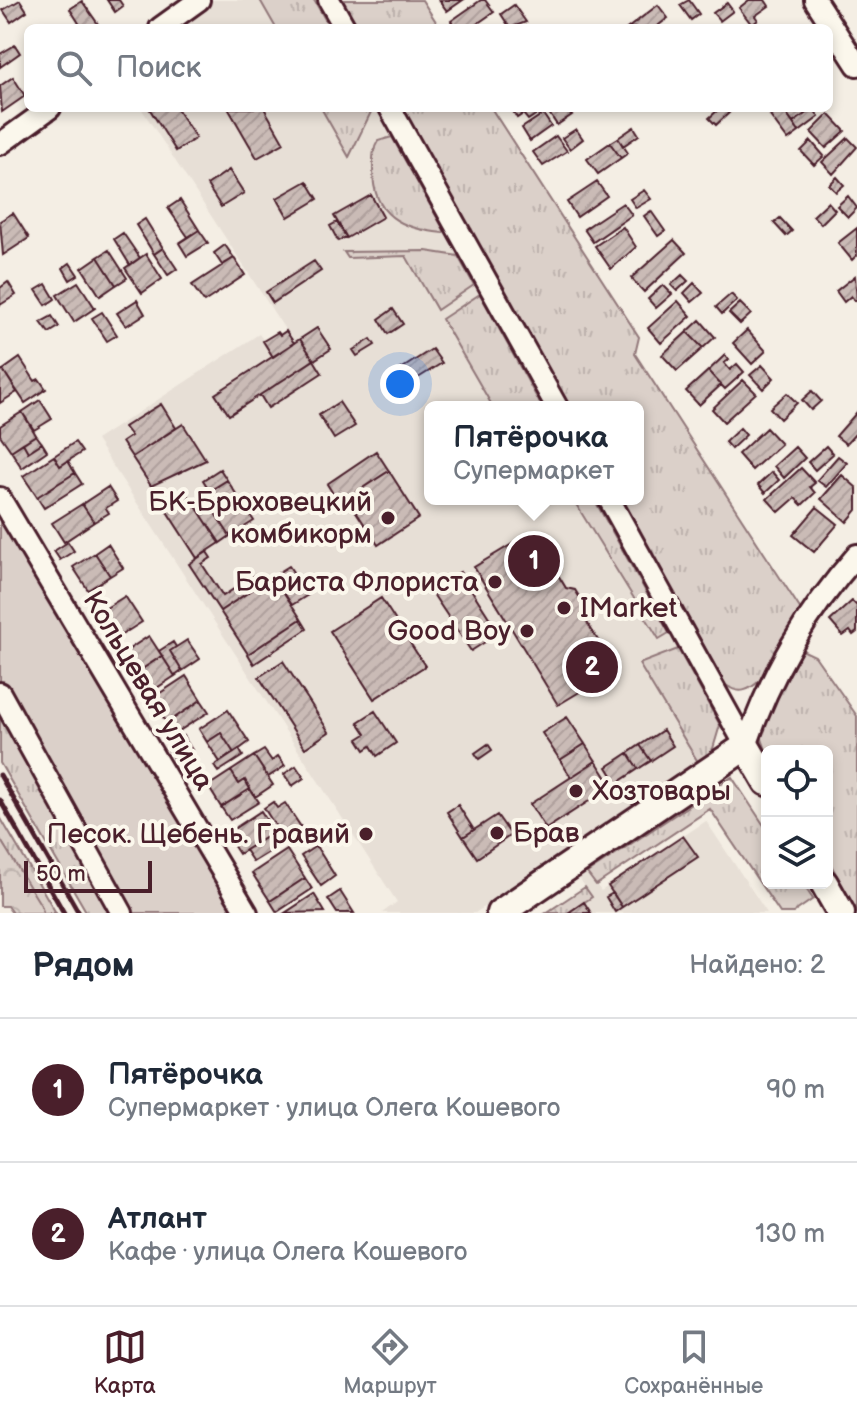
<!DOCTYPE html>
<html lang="ru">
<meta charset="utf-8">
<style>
body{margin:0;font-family:"Balsamiq Sans",sans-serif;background:#f6f6f7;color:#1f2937}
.controls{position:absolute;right:24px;bottom:24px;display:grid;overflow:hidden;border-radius:12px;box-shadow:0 4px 12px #0003}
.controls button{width:72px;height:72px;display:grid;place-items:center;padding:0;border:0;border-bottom:2px solid #e0e1e3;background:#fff;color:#1f2937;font:40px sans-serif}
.scale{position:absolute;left:24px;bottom:20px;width:128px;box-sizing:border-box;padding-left:8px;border:4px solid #4a1f2b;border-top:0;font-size:22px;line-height:28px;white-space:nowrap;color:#4a1f2b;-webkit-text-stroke:6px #fbf7ec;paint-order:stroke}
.you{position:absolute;left:400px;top:384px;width:28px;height:28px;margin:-20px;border:6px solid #fff;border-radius:50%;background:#1a73e8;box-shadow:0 0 0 12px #1a73e833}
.badge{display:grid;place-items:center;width:52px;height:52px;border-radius:50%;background:#4a1f2b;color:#fff;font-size:26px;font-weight:700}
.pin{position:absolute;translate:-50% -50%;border:4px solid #fff;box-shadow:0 2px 8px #0006}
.popup{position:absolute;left:424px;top:401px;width:220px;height:104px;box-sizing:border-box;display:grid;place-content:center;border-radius:12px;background:#fff;filter:drop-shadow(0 2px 6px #0005);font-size:26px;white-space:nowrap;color:#747a83}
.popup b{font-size:30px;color:#1f2937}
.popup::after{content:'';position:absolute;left:50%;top:100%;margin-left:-16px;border:16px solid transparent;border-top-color:#fff}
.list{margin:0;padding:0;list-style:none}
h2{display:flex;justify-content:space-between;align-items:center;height:104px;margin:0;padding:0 32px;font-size:34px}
h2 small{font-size:26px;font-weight:400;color:#747a83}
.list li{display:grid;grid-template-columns:52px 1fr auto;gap:24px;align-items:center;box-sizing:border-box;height:144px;padding:0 32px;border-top:2px solid #e0e1e3}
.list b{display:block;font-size:30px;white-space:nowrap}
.list p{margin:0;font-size:26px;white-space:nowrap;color:#747a83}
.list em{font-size:26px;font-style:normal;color:#747a83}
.icon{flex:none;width:44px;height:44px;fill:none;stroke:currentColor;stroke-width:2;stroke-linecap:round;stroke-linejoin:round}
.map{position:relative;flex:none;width:857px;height:913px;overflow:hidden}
.search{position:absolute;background:#fff;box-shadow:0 4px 12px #0003;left:24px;right:24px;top:24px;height:88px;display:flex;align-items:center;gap:20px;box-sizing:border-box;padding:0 28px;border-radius:12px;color:#747a83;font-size:30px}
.sheet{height:392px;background:#fff}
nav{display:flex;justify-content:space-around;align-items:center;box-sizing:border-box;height:112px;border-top:2px solid #e0e1e3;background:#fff;font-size:22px;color:#747a83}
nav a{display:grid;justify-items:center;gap:4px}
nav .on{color:#4a1f2b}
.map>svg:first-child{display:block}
.built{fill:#e7dfd6}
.grass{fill:url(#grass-tufts);stroke:#92787a;stroke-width:2}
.forest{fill:url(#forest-crowns);stroke:#92787a;stroke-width:2}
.garden{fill:#dbd0c9;stroke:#92787a;stroke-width:2}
.building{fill:url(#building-hatch);stroke:#4a1f2b;stroke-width:2}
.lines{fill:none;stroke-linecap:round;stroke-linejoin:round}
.minor-casing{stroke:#4a1f2b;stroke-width:26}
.major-casing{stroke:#4a1f2b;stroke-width:32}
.minor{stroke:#fbf7ec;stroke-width:20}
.major{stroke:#fbf7ec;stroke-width:26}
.rail{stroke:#4a1f2b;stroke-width:5}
.poi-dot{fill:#4a1f2b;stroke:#fbf7ec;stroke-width:3}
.labels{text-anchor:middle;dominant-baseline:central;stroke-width:8;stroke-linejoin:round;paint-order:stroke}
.poi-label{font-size:28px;fill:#4a1f2b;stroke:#fbf7ec;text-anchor:end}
.street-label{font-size:28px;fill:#4a1f2b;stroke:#fbf7ec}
</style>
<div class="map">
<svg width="857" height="913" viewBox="0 0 857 913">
<defs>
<pattern id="grass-tufts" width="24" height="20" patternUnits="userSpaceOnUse" patternTransform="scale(2)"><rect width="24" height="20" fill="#dbd0c9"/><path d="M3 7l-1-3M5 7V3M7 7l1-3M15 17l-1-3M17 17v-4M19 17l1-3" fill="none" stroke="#bdb2ad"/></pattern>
<pattern id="forest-crowns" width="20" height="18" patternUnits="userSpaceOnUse" patternTransform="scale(2)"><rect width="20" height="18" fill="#dbd0c9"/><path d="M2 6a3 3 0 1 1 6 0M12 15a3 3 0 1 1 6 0" fill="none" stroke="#bdb2ad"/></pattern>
<pattern id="building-hatch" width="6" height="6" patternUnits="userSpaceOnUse" patternTransform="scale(2)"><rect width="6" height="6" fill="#cabbb6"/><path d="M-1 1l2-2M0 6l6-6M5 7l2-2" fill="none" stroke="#afa09d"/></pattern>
</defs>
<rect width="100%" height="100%" fill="#f4eee4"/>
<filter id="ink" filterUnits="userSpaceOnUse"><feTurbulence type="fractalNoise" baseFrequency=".0125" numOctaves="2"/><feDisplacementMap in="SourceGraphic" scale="16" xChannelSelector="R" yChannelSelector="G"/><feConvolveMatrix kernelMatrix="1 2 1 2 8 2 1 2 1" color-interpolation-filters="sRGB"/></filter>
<g filter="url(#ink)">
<path class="built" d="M187,0H314L330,28H148Z
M141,108H376L542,407H430V499H594L720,725L712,752L475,913H382L397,902L96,440L259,334L264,341L286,331Z
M706,821L767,913H568L592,897L579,878L587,873L601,891Z"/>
<path class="grass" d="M260,0H314L330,28H276Z
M340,0H422L440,28H356Z
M321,108H373L349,157Z
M401,108H491L639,337L635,354L801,610L760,680C749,691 739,695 726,685L621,499H638V407H569Z
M392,137L444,230L443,233C402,229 373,216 373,171C373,160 372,150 378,141Z
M426,251L458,256L474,285L437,310L406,256L348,258L344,252Z
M480,294L542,407H493L442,319Z
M578,499H594L669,633L659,639L574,501Z
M678,649L720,725L712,752L698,762L639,664Z
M802,650L815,656L857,716V911L827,858V751L767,753L760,733Z
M0,681L41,747L130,913H87L0,763Z
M732,777L767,830V883H802L813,899L793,913H780L710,809L596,885L587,873Z
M0,817L56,913H43L0,839Z
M585,887L592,897L568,913H546Z"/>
<path class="forest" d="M0,839L42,907L43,913H12L7,906H0Z"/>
<path class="garden" d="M0,509L241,913H130L41,747L0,681Z"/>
<path class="building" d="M20,0L27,11L11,22L3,10Z
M107,0H119L123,6L115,12Z
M439,0H463L447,11Z
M481,0H485L494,12L471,28H455L451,21Z
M689,0L699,14L691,20L680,5Z
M749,0H765L769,6L755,16L758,20L752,25L739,8Z
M82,1L100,27L99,28H82L70,9Z
M727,3L733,11L720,21L713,13Z
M514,5L526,22L510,28L501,14Z
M658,5L668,18L655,28H628Z
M15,45L20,53L0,67V54Z
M13,77L25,96L2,112L0,86Z
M149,108H176L196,138L176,151Z
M228,108H264L284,143L257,158Z
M511,108H532L517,118Z
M532,108H546L528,120L523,114Z
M557,108H567L572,115L557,125L549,113Z
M720,108L729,113L716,125L709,118Z
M782,108H813L793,123Z
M782,108L799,132L788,140L770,116Z
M813,108L819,117L799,132L793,123Z
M543,114L551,126L530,141L522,128Z
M829,114L845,131L826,148L811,132Z
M634,127L639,135L623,146L618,138Z
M576,129L583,139L570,149L562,138Z
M556,136L567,151L543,166L533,152Z
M618,138L628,153L621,158L610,143Z
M848,138L857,147L833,174L822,162Z
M811,141L824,156L814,165L801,151Z
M610,143L621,158L598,174L587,159Z
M229,170L244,193L221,207L207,185Z
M837,177L844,185L836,192L829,185Z
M307,181L318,199L288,217L277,198Z
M597,182L607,196L577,217L567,202Z
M644,190L651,199L636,208L630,199Z
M371,195L383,217L347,238L334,216Z
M848,196L857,208L848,217L837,206Z
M180,200L199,230L188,237L168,208Z
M828,202L835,210L821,224L813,216Z
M623,203L632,215L593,242L584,229Z
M651,211L665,231L658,236L644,216Z
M13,213L29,238L3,255L0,221Z
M780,218L792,231L786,236L774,223Z
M145,219L163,248L154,254L136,225Z
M337,222L346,237L338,241L330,226Z
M623,227L636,247L611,269L595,246Z
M857,228V255L852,260L838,243Z
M199,230L208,243L187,256L179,243Z
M123,233L140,258L130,265L114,239Z
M674,240L686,253L644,292L631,278Z
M225,245L234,258L222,265L214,253Z
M163,248L177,269L168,275L154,254Z
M109,250L127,278L116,285L98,257Z
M146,254L162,279L142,293L125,268Z
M98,257L116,285L100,296L82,268Z
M234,258L245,275L204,302L192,285Z
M314,261L321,271L273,303L266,292Z
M70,263L78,275L70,280L63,268Z
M682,275L688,281L677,291L671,285Z
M855,276L857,299L855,301L851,296L844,302L836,291Z
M8,282L16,295L0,305V288Z
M78,282L95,308L74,322L57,295Z
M694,283L703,293L692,302L684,293Z
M46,284L55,299L46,305L36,290Z
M663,285L672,294L656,308L648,299Z
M731,294L737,300L722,314L716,307Z
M137,300L145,314L126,326L117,313Z
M678,301L691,316L661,343L648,328Z
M740,303L751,314L740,324L729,313Z
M393,309L403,324L388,334L379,319Z
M102,312L117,335L107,341L92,318Z
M52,316L59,327L49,333L41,322Z
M700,320L715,337L703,348L687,332Z
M317,328L331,349L314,360L300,339Z
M747,330L766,351L752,364L733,343Z
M286,331L294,343L273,357L263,341L278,332L280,335Z
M687,332L703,348L677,371L662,355Z
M300,339L314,360L229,415L215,394Z
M371,339L375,345L357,356L353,350Z
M432,349L442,363L407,385L398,371Z
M725,355L729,360L724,363L730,370L737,364L744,372L725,389L708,371Z
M20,358L35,381L39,379L46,389L25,403L3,370Z
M314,360L322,373L268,408L260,395Z
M762,365L774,378L763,389L750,375Z
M3,370L17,392L0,403V371Z
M708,371L721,385L699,405L686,391Z
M743,380L756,393L724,422L712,409Z
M812,391L821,401L811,410L802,400Z
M787,393L797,403L780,419L770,408Z
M40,400L52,419L34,430L22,412Z
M339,402L355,426L334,439L319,415Z
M161,404L176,428L132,457L122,442L131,436L124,427Z
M22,412L36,435L11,451L0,435V426Z
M857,412V432L846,444L836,436Z
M183,424L206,460L151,486L132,457Z
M740,428L746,435L731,449L725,442Z
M766,428L781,444L752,470L738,454Z
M36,435L42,443L28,452L23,443Z
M75,442L82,452L60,466L54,456Z
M23,443L28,452L42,443L47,451L22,468L11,451Z
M826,446L833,454L815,470L808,462Z
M795,447L805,458L784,478L774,466Z
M376,451L389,471L339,503L327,484Z
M54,456L60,466L68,461L75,473L37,497L23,476Z
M838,456L847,463L826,487L817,480Z
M801,468L815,483L810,487L815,493L802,505L795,498L779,512L767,499Z
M220,469L227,480L210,491L203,480Z
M389,471L419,518L378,545L347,498Z
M772,472L779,480L765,493L758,485Z
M75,473L82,484L44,508L37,497Z
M842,475L857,488V510L847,522L821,499Z
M227,480L254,521L230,536L203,495Z
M108,487L117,501L106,508L109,513L94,522L82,504Z
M203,495L230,536L220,543L193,502Z
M189,496L220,543L197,558L166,510Z
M82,504L94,522L64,542L52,523Z
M817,507L838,524L814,552L793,535Z
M532,532L566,588L575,590L588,611L585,619L616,670L558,705L474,567Z
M68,542L74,551L60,560L54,551Z
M108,544L123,568L110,576L95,553Z
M207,552L211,558L202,564L223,596L255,575L261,584L220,611L189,564Z
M95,553L110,576L88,590L73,567Z
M289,566L308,595L292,605L273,576Z
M460,572L499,633L471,651L431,591Z
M273,576L301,619L248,654L220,611Z
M125,596L142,622L120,636L103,610Z
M381,598L425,666L374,699L330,631Z
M852,601L857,606V632L853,635L850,631L843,636L830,621Z
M301,619L307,629L254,664L248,654Z
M149,636L162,656L136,673L123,653Z
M187,640L200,659L182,671L170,651Z
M173,642L176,647L170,651L182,671L175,676L159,651Z
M162,656L175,676L152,691L139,671Z
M283,661L329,732L305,748L259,677Z
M186,676L201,700L167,723L151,699Z
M201,700L209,712L174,734L167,723Z
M228,710L249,742L234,753L221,733L207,742L199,729Z
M375,711L396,743L377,756L371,746L365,750L358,739L366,734L358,722Z
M567,717L585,744L560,760L542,733Z
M663,730L673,746L617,783L607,767Z
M221,733L234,753L220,762L207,742Z
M183,736L192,750L175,761L167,747Z
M488,744L492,750L479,759L475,753Z
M585,744L596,761L571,777L560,760Z
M640,745L651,761L638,769L628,753Z
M239,749L243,756L218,772L214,766Z
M264,750L272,761L278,756L285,766L268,777L254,756Z
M254,756L273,785L255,797L245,780L239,784L231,771Z
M596,761L612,786L546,829L530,804Z
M296,766L304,778L292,786L284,774Z
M231,771L239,784L245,780L250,789L221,807L208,786Z
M250,789L259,802L230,820L221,807Z
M273,802L277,808L285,803L303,830L285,841L264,808Z
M458,805L474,830L463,837L447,812Z
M261,811L274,832L239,854L226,834Z
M497,815L511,835L477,858L463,837Z
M274,832L282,844L253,862L245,850Z
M683,836L698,857L622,907L608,886Z
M316,846L335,876L321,886L301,856Z
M287,850L305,878L270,901L252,873Z
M305,878L312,889L277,912L270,901Z
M340,891L354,913H337L328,899Z
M613,893L622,907L615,912L606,897Z
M314,894L325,912L285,913Z
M584,902L591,913H568Z"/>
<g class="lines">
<g class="minor-casing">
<path id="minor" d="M329,0L345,28
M815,0L857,65
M160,28L199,0
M390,108L557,407
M0,144L50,108
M0,498L247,913
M609,499L746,746
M0,693L122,913
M746,746C771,673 806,613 857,555"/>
</g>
<g class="major-casing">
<path id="major" d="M824,883L841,913
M500,913L746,746L767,782"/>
</g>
<use href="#minor" class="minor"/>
<use href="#major" class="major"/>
<path class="rail" d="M0,775L79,913
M0,800L64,913"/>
</g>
</g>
<g class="poi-dot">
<circle cx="388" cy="518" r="8"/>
<circle cx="495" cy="582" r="8"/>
<circle cx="564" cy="608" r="8"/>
<circle cx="527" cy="631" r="8"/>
<circle cx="576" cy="791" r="8"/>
<circle cx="497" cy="833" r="8"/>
<circle cx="366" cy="834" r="8"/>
</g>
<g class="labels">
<g class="poi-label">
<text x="372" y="502">БК-Брюховецкий<tspan x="372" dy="32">комбикорм</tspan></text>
<text x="479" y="582">Бариста Флориста</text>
<text x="580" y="608" text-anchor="start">IMarket</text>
<text x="511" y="631">Good Boy</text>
<text x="592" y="791" text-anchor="start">Хозтовары</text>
<text x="513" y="833" text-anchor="start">Брав</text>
<text x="350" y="834">Песок. Щебень. Гравий</text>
</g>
<g class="street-label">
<text transform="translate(148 691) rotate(59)">Кольцевая улица</text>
</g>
</g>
</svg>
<div class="controls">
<button><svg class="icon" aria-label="locate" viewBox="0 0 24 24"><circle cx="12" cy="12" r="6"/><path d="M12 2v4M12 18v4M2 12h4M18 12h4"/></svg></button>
<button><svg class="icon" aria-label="layers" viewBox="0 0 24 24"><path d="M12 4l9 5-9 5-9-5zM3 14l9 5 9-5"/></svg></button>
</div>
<div class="scale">50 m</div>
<div class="you"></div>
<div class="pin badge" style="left:534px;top:561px">1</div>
<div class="popup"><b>Пятёрочка</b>Супермаркет</div>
<div class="pin badge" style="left:592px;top:667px">2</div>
<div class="search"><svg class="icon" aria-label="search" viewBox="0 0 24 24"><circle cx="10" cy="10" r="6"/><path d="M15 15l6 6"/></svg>Поиск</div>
</div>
<section class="sheet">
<h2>Рядом<small>Найдено: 2</small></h2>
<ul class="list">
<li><span class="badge">1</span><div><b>Пятёрочка</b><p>Супермаркет · улица Олега Кошевого</p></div><em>90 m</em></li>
<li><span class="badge">2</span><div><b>Атлант</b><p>Кафе · улица Олега Кошевого</p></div><em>130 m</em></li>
</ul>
</section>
<nav>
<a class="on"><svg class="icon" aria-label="map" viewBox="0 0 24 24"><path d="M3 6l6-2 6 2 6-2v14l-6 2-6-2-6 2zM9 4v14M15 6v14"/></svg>Карта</a>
<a><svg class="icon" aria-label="directions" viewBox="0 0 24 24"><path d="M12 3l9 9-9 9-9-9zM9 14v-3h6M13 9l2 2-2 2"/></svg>Маршрут</a>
<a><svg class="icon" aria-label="saved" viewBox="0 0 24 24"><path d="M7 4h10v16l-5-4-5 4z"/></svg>Сохранённые</a>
</nav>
